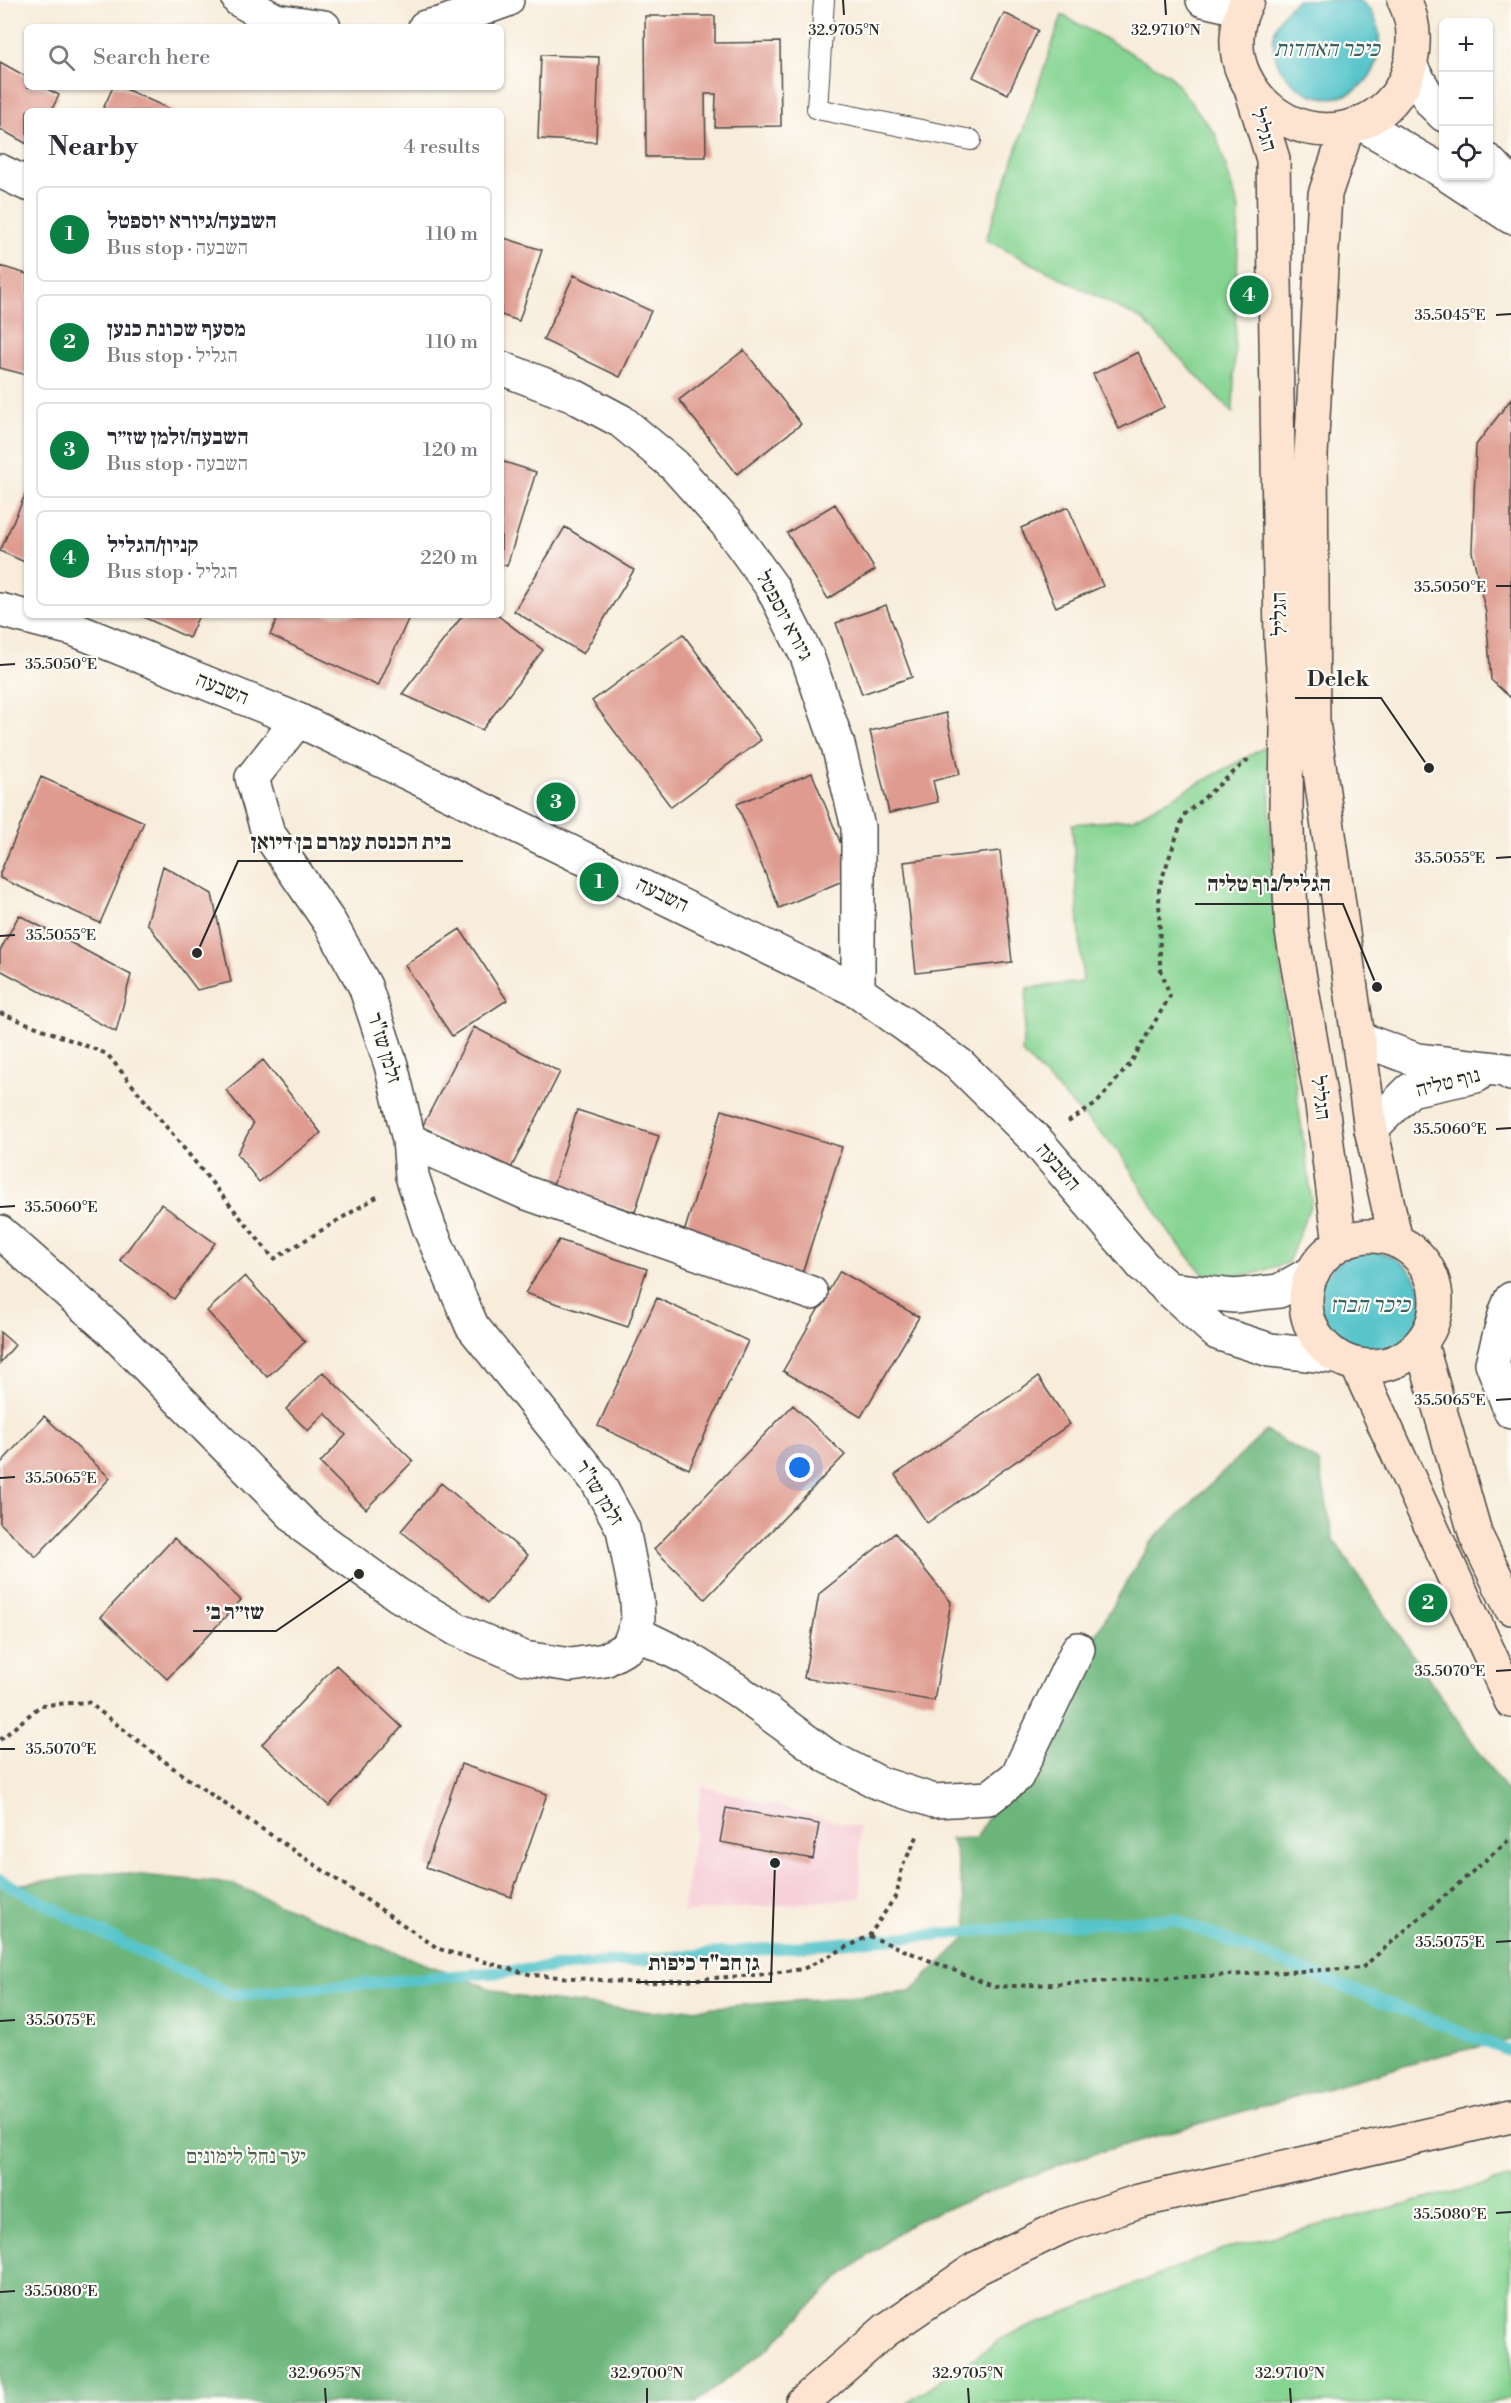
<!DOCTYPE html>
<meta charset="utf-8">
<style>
body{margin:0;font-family:"Libre Bodoni","Frank Ruhl Libre",serif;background:#f7f7f7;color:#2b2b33}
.controls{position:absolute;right:18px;top:18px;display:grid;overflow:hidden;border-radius:9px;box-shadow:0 2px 4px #0004}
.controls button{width:54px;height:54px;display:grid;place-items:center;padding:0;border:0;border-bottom:2px solid #e1e1e2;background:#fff;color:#2b2b33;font:30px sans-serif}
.you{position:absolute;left:800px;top:1468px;width:21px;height:21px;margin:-15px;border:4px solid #fff;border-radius:50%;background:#1a73e8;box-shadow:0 0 0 9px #1a73e833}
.badge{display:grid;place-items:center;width:39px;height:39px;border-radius:50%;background:#0b8043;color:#fff;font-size:20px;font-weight:700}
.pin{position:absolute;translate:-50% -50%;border:3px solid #fff;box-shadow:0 2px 6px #0006}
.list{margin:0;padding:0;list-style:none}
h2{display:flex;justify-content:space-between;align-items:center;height:78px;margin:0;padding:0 24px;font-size:26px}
h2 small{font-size:20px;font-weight:400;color:#7c7c81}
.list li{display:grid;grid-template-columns:39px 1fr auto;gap:18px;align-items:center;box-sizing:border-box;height:96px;margin:0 12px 12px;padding:0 12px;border:2px solid #e1e1e2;border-radius:9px}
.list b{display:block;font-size:22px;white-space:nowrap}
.list p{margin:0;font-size:20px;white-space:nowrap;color:#7c7c81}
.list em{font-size:20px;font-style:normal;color:#7c7c81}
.icon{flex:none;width:33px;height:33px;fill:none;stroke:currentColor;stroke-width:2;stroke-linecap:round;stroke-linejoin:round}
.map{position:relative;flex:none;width:1511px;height:2403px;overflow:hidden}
.search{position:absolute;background:#fff;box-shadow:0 2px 4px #0004;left:24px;top:24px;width:480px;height:66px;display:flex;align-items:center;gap:15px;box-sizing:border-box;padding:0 21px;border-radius:9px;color:#7c7c81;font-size:22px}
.panel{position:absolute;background:#fff;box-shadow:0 2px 4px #0004;left:24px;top:108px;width:480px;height:510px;border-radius:9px}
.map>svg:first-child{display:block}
.built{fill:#f6cfd9}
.green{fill:#86d492;stroke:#58805e;stroke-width:1.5}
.forest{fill:#6cb67c;stroke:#4c7054;stroke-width:1.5}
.water{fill:#58c5cb;stroke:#42787b;stroke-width:1.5}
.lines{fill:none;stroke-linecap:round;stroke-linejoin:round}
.stream{stroke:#58c5cb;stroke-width:12}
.building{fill:#df9b90}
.service-casing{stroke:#4a4845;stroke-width:22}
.minor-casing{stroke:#4a4845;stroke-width:36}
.tertiary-casing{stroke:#4a4845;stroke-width:36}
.secondary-casing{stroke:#4a4845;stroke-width:36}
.path{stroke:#4a4845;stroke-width:4;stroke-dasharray:4.5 4.5;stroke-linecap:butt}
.service{stroke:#fff;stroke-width:20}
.minor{stroke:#fff;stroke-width:33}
.tertiary{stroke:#fff;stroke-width:33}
.secondary{stroke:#fde4d1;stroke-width:33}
.ticks{fill:none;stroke:#2b2b2b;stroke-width:2}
.labels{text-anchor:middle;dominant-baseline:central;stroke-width:4.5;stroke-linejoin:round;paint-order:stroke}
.street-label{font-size:21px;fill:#2b2b2b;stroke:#fdfcf7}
.park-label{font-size:21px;fill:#465e4a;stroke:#fdfcf7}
.water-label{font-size:22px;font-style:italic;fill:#3b6163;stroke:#fdfcf7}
.ticks-label{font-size:15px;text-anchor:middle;fill:#2b2b2b;stroke:#fdfcf7;stroke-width:4.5;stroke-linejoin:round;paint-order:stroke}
.leader{fill:none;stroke:#2b2b2b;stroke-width:2}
.callout-dot{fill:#2b2b2b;stroke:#fdfcf7;stroke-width:2}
.callout-label{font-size:22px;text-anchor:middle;font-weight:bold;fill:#2b2b2b;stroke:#fdfcf7;stroke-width:4.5;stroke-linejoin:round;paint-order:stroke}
</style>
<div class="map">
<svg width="1511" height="2403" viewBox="0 0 1511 2403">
<rect width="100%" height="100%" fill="#fdfcf7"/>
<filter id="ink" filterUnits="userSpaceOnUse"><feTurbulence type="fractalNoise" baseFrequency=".0167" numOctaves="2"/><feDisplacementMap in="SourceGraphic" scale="12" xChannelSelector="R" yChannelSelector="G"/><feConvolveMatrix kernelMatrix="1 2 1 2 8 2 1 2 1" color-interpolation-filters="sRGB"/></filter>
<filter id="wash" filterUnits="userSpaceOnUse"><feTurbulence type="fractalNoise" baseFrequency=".008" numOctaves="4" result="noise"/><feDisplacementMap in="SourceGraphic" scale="24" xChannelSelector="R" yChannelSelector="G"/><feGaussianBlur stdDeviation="1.35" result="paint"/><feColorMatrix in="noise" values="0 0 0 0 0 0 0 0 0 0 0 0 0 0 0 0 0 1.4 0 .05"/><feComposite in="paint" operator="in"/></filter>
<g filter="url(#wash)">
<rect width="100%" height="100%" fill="#f8ecda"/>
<path class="built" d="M702,1786L859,1827L861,1898L682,1913Z"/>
<path class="green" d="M1062,15L1169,74L1216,135L1239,210L1233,413L1143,320L986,240Z
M1269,745L1271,854L1286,1018L1312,1201L1288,1263L1253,1274L1205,1276L1170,1234L1120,1153L1022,1053L1027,988L1083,982L1072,824L1133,819Z
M1511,2178V2398L1491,2403H907L1007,2336L1223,2249Z"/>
<path class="forest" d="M1266,1431L1319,1462L1333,1539L1511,1798V2040L1446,2054L1072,2160L913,2222L840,2277L769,2348L695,2403H0V1887L110,1872L233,1884L370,1943L510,1996L651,2012L910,1992L970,1934L955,1849L950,1839L976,1838L1149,1544Z"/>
<path class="water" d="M1297,0C1310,0 1347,0 1357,0C1383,9 1384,54 1372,73C1327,141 1228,53 1297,0Z
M1317 1305a53 53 0 1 1 106 0a53 53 0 1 1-106 0Z"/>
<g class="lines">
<path class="stream" d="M0,1880L87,1926L232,1995L1035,1926L1173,1919L1511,2052"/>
</g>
<g id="blocks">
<path class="building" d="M1004,13L1038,30L1008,94L973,77Z
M645,16H715V43L780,42L781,126L715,127L716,94H705L706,157H646Z
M541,55L599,57L596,142L538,139Z
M0,62L27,77V87H44L59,95L51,111H27V144L0,129Z
M113,87H121L174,111H102Z
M501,237L542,250L519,321L501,315Z
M0,266L27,274V375L0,368Z
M574,275L651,311L620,377L543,340Z
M744,350L801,424L737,474L679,400Z
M1138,352L1164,407L1119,429L1093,374Z
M1511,399V698L1491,680L1486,613L1472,552L1476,445Z
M501,461L536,472L507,566L501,564Z
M27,491V563L0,551Z
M835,504L875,570L828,599L787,533Z
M1068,507L1103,586L1056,607L1021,528Z
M565,527L634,570L583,654L514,611Z
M886,605L912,677L862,694L836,623Z
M139,615H199L189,638Z
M279,615H410L378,686L270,635Z
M463,615H497L543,650L482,730L402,694Z
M683,634L761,740L671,807L592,701Z
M946,713L960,774L933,781L938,802L889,813L870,731Z
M812,773L854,876L779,908L737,804Z
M41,777L144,822L100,923L0,878V873Z
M1000,851L1012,962L916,973L904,862Z
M163,866L212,894L231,982L197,990L147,923Z
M19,915L131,975L116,1032L0,970V951Z
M460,929L507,1000L452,1036L405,965Z
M474,1027L560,1072L508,1174L421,1129Z
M263,1060L321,1133L259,1182L237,1154L253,1124L226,1090Z
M577,1110L659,1136L635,1212L553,1186Z
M722,1110L842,1147L801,1277L682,1239Z
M161,1204L215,1243L174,1299L120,1260Z
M559,1240L647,1269L628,1327L525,1293Z
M840,1271L919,1317L861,1417L783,1371Z
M245,1276L305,1342L267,1377L207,1311Z
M657,1298L748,1341L689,1469L598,1426Z
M0,1332L15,1345L0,1363Z
M323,1372L413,1461L366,1509L320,1463L346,1435L325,1413L308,1431L286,1409Z
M1038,1377L1070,1424L927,1523L895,1475Z
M793,1405L845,1455L705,1599L654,1549Z
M44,1416L110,1478L36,1557L0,1523V1464Z
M441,1483L528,1555L488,1603L401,1531Z
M895,1533L951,1602L934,1701L804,1678L819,1594Z
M174,1538L241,1600L167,1679L101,1617Z
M336,1665L402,1727L329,1806L262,1744Z
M461,1764L547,1794L511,1897L426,1867Z
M726,1808L819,1824L813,1859L720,1842Z"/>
</g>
</g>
<g filter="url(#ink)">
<use href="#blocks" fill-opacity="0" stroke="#4a4845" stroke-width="1.5"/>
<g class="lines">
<g class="service-casing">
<path id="service" d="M824,0L817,109L971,140"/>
</g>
<g class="minor-casing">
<path id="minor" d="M239,0L275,20L324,27
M1203,0L1242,9
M425,27L443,23L507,0
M0,171L27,184
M501,368L574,396L621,421L674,465L726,523L772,587L807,656L838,745L858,827V991
M1358,1038L1417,1060L1505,1070L1511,1074
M1371,1129L1410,1090L1476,1076
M409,1140L524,1192L811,1293
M0,1232L111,1330L307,1529L398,1595L458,1630L524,1658L571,1665L605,1660L628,1647L638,1621L637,1600L623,1529L597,1481L472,1326L429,1227L412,1176L409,1140L391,1065L365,986L330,923L268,833L252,778L298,720
M1511,1299L1506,1311L1492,1363L1511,1412
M634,1632L687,1658L737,1690L827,1756L879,1783L934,1801L989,1798L1017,1776L1078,1649"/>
</g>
<g class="tertiary-casing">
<path id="tertiary" d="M1410,66L1432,103L1444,115
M1360,123L1444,172
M1488,161L1511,184
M1449,176L1511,217
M0,610L73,629L298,720L858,991L959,1064L1037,1141L1143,1266L1217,1333L1270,1350L1336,1357
M1167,1289L1235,1296L1279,1291L1313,1272"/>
</g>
<g class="secondary-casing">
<path id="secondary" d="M1248,0C1235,21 1233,52 1244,75C1286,163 1410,139 1413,44C1414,29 1411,14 1404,0
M1252,92L1273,159L1281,639L1287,726L1286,811L1292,932L1322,1105L1340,1244
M1348,127L1325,194L1311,455L1313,722L1371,1129L1396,1241
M1306 1301a65 65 0 1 1 130 0a65 65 0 1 1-130 0Z
M1421,1344L1476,1536L1511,1608
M1357,1365L1511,1701
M802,2403L886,2330L977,2268L1064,2226L1139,2201L1511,2116"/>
</g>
<path class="path" d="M0,1013L107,1054L274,1259L380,1195
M1068,1122L1096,1104L1130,1064L1170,996L1160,967L1159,887L1184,815L1250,758
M0,1740L41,1705L88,1702L181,1774L439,1949L532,1975L641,1983L757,1975L803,1969L869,1936L897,1894L902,1867L919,1833
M869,1936L995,1987L1362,1968L1511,1838"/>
<use href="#service" class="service"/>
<use href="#minor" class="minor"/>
<use href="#tertiary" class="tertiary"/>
<use href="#secondary" class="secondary"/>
</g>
</g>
<path class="ticks" d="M843,0L844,15M1165,0L1166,15M1496,315L1511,314M1496,586H1511M0,665L15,664M1496,858L1511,857M0,936L15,935M1496,1129L1511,1128M0,1207L15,1206M1496,1400L1511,1399M0,1478L15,1477M1496,1671L1511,1670M0,1749H15M1496,1942L1511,1941M0,2021L15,2020M1496,2213L1511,2212M0,2292L15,2291M325,2388L326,2403M647,2388V2403M968,2388L969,2403M1290,2388L1291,2403"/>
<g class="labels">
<g class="street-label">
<text transform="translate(1263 130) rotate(73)">הגליל</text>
<text transform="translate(1280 614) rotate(-91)">הגליל</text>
<text transform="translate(784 616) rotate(62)">גיורא יוספטל</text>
<text transform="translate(222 689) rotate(22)">השבעה</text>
<text transform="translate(662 895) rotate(26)">השבעה</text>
<text transform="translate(384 1048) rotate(73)">זלמן שז"ר</text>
<text transform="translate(1448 1083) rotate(-14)">נוף טליה</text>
<text transform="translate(1320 1098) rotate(82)">הגליל</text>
<text transform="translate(1058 1167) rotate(49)">השבעה</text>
<text transform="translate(599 1493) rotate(58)">זלמן שז"ר</text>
</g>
<g class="park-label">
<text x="246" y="2157">יער נחל לימונים</text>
</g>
<g class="water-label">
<text x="1327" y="49">כיכר האחדות</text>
<text x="1370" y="1305">כיכר הברז</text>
</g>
</g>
<g class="ticks-label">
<text x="844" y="35">32.9705°N</text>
<text x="1166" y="35">32.9710°N</text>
<text x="1450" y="320">35.5045°E</text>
<text x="1450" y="592">35.5050°E</text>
<text x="61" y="669">35.5050°E</text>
<text x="1450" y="863">35.5055°E</text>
<text x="61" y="940">35.5055°E</text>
<text x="1450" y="1134">35.5060°E</text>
<text x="61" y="1212">35.5060°E</text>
<text x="1450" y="1405">35.5065°E</text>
<text x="61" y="1483">35.5065°E</text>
<text x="1450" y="1676">35.5070°E</text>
<text x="61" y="1754">35.5070°E</text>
<text x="1450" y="1947">35.5075°E</text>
<text x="61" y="2025">35.5075°E</text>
<text x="1450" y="2219">35.5080°E</text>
<text x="61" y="2296">35.5080°E</text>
<text x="325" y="2378">32.9695°N</text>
<text x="647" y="2378">32.9700°N</text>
<text x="968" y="2378">32.9705°N</text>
<text x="1290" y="2378">32.9710°N</text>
</g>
<path class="leader" d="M1429 768L1381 698H1295M197 953L238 861H463M1377 987L1343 904H1195M359 1574L276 1631H193M775 1863L771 1982H636"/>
<g class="callout-dot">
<circle cx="1429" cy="768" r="6"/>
<circle cx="197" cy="953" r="6"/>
<circle cx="1377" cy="987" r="6"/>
<circle cx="359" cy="1574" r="6"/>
<circle cx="775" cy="1863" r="6"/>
</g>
<g class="callout-label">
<text x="1338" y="686">Delek</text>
<text x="351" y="849">בית הכנסת עמרם בן דיואן</text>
<text x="1269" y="891">הגליל/נוף טליה</text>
<text x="235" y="1619">שז״ר ב׳</text>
<text x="704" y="1970">גן חב"ד כיפות</text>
</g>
</svg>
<div class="controls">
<button>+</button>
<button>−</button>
<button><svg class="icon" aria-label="locate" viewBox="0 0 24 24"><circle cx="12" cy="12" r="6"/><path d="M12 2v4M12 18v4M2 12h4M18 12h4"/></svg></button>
</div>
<div class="you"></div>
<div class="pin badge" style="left:599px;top:882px">1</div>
<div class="pin badge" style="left:1428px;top:1603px">2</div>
<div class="pin badge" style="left:556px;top:802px">3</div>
<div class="pin badge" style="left:1249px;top:295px">4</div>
<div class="search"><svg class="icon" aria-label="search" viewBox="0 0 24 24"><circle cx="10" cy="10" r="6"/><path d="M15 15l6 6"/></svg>Search here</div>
<section class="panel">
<h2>Nearby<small>4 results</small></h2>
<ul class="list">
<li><span class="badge">1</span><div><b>השבעה/גיורא יוספטל</b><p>Bus stop · השבעה</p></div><em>110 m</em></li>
<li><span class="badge">2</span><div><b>מסעף שכונת כנען</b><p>Bus stop · הגליל</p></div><em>110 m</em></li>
<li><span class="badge">3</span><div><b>השבעה/זלמן שז״ר</b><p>Bus stop · השבעה</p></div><em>120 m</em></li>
<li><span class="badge">4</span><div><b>קניון/הגליל</b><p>Bus stop · הגליל</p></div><em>220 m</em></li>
</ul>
</section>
</div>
